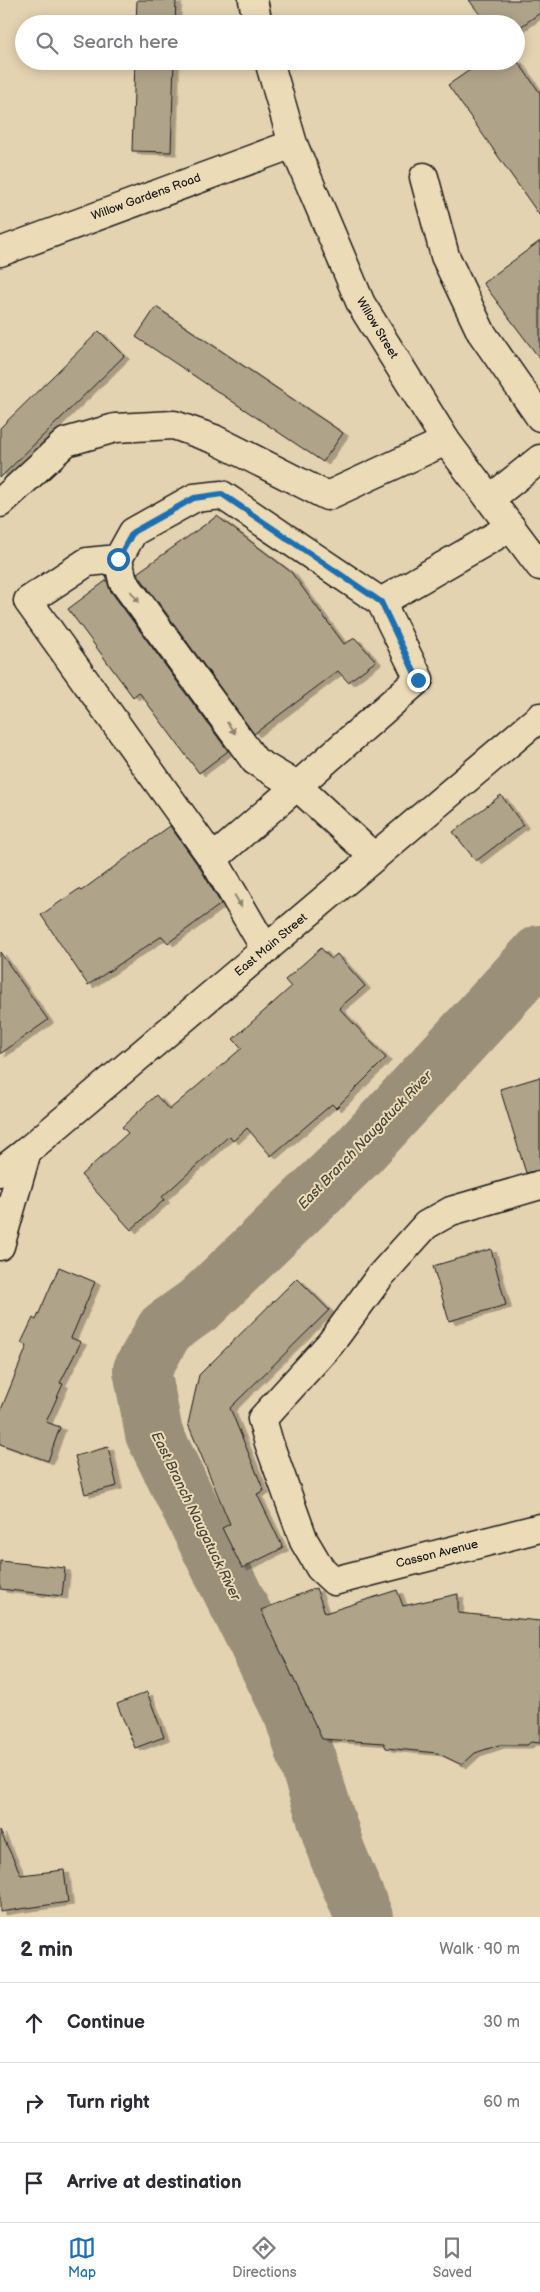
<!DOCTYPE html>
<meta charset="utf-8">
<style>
body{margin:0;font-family:"Balsamiq Sans",sans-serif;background:#f2f2f3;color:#2b2b33}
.stop{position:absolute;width:15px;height:15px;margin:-11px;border:4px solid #1f6fb2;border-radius:50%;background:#fff}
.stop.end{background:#1f6fb2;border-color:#fff;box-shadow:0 1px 5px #0008}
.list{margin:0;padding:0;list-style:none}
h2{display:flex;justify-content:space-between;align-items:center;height:65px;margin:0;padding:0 20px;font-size:21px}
h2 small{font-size:16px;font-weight:400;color:#7c7c81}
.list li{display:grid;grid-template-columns:32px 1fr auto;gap:15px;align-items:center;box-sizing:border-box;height:80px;padding:0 20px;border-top:1px solid #e1e1e2}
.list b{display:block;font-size:19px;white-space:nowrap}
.list em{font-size:16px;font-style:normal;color:#7c7c81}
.icon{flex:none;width:28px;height:28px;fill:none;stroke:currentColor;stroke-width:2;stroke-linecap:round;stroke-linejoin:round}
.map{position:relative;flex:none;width:540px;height:1917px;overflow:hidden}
.search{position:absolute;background:#fff;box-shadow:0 2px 12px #0003;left:15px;right:15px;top:15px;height:55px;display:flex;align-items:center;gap:12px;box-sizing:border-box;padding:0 18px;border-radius:28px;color:#7c7c81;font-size:19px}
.sheet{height:305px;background:#fff}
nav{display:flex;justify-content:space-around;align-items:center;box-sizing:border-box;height:70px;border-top:1px solid #e1e1e2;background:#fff;font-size:14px;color:#7c7c81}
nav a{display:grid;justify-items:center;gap:2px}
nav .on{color:#1f6fb2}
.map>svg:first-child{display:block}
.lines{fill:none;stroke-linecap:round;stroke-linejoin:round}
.river{stroke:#9a907a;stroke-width:58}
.building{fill:#afa38a;stroke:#1c1c1c;filter:url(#shadow)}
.minor-casing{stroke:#1c1c1c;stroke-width:31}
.major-casing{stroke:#1c1c1c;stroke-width:31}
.highway-casing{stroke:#1c1c1c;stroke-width:31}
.minor{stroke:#ecdbb7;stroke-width:28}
.major{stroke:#ecdbb7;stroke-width:28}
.highway{stroke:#ecdbb7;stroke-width:28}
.oneway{fill:#8e8571}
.route{stroke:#1f6fb2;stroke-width:6}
.labels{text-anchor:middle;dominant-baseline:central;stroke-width:4;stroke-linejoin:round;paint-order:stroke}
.street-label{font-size:12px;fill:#1c1c1c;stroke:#ecdbb7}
.water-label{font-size:14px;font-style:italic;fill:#48453d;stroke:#ecdbb7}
</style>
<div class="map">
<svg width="540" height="1917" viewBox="0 0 540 1917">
<defs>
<filter id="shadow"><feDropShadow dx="5.5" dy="3" stdDeviation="0" flood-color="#0004"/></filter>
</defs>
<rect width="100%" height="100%" fill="#e4d3b1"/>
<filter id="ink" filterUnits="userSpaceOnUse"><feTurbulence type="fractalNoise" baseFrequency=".02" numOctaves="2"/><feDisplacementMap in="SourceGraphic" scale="10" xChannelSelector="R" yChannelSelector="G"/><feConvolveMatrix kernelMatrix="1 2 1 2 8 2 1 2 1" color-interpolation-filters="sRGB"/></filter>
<g filter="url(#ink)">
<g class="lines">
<path class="river" d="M364,1917L337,1853L293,1715L154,1434L142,1370L165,1329L200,1304L356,1154L540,954"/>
</g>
<path class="building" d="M137,0H176L175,24H136Z
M469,0H540V13L516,30V24H487Z
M516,59L540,93V216L448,85L483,61H516Z
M135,61H174L171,152L132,151Z
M540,241V359L483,283Z
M156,307L343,433L323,462L136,337Z
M99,331L124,356L0,478V428Z
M217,516L291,572L344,644L355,638L376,661L348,682L338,671L254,734L137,573Z
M107,580L110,590L228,751L199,773L139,692L133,697L68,609Z
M501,795L523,825L476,861L453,832Z
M170,826L200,868L221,904L168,943L162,936L88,985L41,915L79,889L81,891Z
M321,948L331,959L337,954L365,986L339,1008L386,1058L336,1108L332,1104L271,1156L247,1128L233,1141L229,1136L162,1197L164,1200L131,1230L81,1175L128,1133L122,1127L156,1095L169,1110L242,1048L233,1039L291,987L285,980Z
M0,952L48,1020L0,1054Z
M540,1077V1170L526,1173L500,1089Z
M491,1249L506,1305L449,1321L433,1266Z
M59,1267L95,1282L71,1338L81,1342L60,1383L63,1384L46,1422L60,1427L48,1461L0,1444V1412L27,1346L21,1343L33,1318L36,1320Z
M297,1278L329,1310L230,1408L264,1491L257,1494L283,1548L242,1568L222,1528L230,1524L188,1424L199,1375Z
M108,1447L117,1486L85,1494L75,1456Z
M0,1561L65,1568L62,1596L0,1589Z
M316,1588L325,1613L397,1590L403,1606L458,1594V1613L540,1621V1743L531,1742L527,1745H499L475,1753L462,1765L437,1753L386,1748L384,1743L322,1739L261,1610Z
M147,1692L164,1737L135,1748L117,1704Z
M0,1831L21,1875L64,1870L68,1902L0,1912Z"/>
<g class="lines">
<g class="minor-casing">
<path id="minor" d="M424,177L445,256L481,332L540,417
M0,252L293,144
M490,499L540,459
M0,503L66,442L115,428L174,425L214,439L327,496L446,441
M118,559L87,562L28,601L213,859L266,950
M374,857L297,786L419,679L381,602L511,527
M213,859L297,786L255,761L123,581L118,559L133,532L194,498L222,495L381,602
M540,1185L451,1211L426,1225L381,1275L330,1344L262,1419L269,1443L304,1541L320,1568L334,1581L540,1528
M0,1246L27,1151"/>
</g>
<g class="major-casing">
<path id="major" d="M253,0L258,24
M269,61L293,144L361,304L446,441L540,566"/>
</g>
<g class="highway-casing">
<path id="highway" d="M0,1172L27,1151L540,717"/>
</g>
<use href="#minor" class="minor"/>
<use href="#major" class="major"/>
<use href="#highway" class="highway"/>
</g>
<defs><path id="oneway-solid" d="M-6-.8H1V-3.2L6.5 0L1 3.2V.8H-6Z" transform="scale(1.25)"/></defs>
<g class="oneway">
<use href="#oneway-solid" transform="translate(135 597) rotate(53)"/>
<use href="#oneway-solid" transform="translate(231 728) rotate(55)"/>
<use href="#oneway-solid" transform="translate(238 901) rotate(60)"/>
</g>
</g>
<g class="lines" filter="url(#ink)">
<path class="route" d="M118,559L133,532L194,498L222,494L381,602L418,680"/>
</g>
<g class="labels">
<g class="street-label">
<text transform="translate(146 197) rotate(-20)">Willow Gardens Road</text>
<text transform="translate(377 328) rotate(59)">Willow Street</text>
<text transform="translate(271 945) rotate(-40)">East Main Street</text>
<text transform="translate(437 1554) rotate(-14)">Casson Avenue</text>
</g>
<g class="water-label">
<text transform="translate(365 1140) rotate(-46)">East Branch Naugatuck River</text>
<text transform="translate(196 1516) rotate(64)">East Branch Naugatuck River</text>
</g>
</g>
</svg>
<div class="stop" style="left:118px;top:559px"></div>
<div class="stop end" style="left:418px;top:680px"></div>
<div class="search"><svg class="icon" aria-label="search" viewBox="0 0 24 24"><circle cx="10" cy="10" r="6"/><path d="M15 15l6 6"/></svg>Search here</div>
</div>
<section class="sheet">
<h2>2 min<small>Walk · 90 m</small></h2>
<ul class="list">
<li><svg class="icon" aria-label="ahead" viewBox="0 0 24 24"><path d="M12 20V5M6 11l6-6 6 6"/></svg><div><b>Continue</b></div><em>30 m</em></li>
<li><svg class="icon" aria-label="right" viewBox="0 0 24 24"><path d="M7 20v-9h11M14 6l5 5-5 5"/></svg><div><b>Turn right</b></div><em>60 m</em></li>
<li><svg class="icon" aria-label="arrive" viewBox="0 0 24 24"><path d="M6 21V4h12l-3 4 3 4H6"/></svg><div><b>Arrive at destination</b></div></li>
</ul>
</section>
<nav>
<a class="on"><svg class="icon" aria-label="map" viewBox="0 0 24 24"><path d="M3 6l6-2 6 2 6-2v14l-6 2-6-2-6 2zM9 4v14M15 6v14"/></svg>Map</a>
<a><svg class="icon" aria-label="directions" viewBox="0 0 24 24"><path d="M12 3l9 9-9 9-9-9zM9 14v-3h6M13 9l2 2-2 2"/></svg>Directions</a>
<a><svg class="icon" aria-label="saved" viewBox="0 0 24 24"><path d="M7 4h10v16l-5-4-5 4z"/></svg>Saved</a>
</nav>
